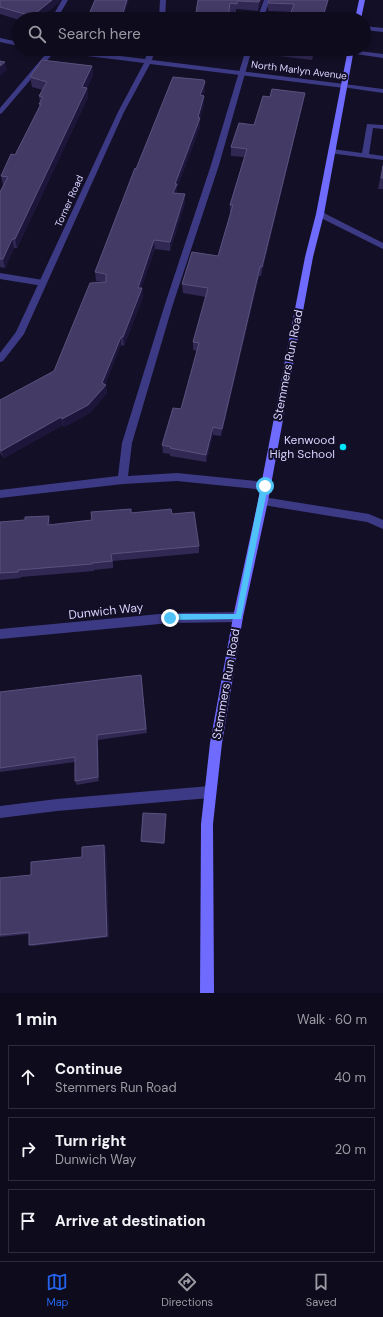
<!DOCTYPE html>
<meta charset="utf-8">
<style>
body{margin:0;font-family:"DM Sans",sans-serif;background:#171425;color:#f1f3f6}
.stop{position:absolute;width:12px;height:12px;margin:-9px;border:3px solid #4fc3f7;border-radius:50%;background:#fff}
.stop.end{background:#4fc3f7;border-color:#fff;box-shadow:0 1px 4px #0008}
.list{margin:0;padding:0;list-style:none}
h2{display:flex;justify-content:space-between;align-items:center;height:52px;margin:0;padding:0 16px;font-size:17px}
h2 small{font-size:13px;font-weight:400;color:#9b9ba3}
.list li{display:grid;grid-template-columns:26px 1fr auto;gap:12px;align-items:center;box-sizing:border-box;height:64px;margin:0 8px 8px;padding:0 8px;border:1px solid #2e2b3b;border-radius:0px}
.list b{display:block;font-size:15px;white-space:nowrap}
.list p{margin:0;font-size:13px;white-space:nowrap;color:#9b9ba3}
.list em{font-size:13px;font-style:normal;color:#9b9ba3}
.icon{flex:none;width:22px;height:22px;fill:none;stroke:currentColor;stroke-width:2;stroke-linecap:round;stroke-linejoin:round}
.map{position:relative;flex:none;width:383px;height:993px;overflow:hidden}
.search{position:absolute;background:#0e0b1c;box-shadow:0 2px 6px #0003;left:12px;right:12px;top:12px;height:44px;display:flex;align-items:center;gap:10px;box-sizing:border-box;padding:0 14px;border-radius:22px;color:#9b9ba3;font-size:15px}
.sheet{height:268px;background:#0e0b1c}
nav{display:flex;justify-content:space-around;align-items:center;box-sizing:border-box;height:56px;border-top:1px solid #2e2b3b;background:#0e0b1c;font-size:11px;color:#9b9ba3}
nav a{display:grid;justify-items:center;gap:2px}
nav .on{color:#2563eb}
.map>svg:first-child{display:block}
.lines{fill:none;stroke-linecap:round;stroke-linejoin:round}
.service{fill:#3d3a85;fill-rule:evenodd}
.minor{fill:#3d3a85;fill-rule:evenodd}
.tertiary{fill:#3d3a85;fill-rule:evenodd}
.secondary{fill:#6f6bff;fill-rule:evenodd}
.wall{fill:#312854}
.shaded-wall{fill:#1d163a}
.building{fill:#433a66;stroke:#5a527e}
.route{fill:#4fc3f7}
.poi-dot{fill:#00e5ff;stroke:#130f26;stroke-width:1.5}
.labels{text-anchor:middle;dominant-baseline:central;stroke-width:4;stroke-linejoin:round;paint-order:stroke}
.far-street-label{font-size:10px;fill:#d9d4ff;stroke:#130f26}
.street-label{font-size:12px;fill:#d9d4ff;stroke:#130f26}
.poi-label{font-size:12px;fill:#d9d4ff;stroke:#130f26;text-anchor:end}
</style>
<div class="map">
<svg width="383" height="993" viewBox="0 0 383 993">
<rect width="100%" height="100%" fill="#130f26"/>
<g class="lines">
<path class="service" d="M62,0H68L57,19H51Z
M264,0H270L263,19H257Z
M364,26L383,28V32L364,30Z
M50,49L56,50L2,113L0,114V108Z
M246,49H252L219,165L173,304L132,443L128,476L177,473L265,482L269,483L270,486L269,489L265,490L177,481L123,484L0,498V490L118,476L122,443L165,304L211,165Z
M351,50L383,54V58L349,53L348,52Z
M367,124L383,125V129L373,128L369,154L383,156V160L329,153L328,151L332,149L362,153Z
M320,211L383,243V249L317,216V212Z
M0,273L43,280L47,283L43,286L0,279Z
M263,497L369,514L383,520V529L367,522L263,505L259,504L258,501L259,498Z
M210,786L214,788L216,792L214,796L210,798L57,811L0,818V806L57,799Z"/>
<path class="minor" d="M160,0H166L165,19H159Z
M0,38L19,42V46L0,42Z
M44,49H63L145,59L149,49H155L152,60L344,84L347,86L344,88L150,64L124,112L24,334L3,361L0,362V353L16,332L118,112L144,63L47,51Z
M238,612L242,613L243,617L242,621L238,622L170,623L0,639V629L170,613Z"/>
<path class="tertiary" d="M344,84L383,89V93L342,87L341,86Z"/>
<path class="secondary" d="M359,0H365L361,19H355Z
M348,49H354L324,214L313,257L268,501L243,617L222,743L213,824L214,993H200L201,824L210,743L233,617L258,501L305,257L316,214Z"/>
</g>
<path class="wall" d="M0,0H60L58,3L39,19H19V20L0,14Z
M198,0H263L258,11L236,9V12H230L229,19H195Z
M329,0L291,12L268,11V3Z
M280,49H315L312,60L279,56Z
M92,66L93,75L87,88L88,97L17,248H14L5,268L0,267V192L3,185L1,176L15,155L39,107V104L40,102L39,96L43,90L32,87L30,77Z
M205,82V91L203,95L204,96V105L200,118V127L177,188V193L185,203L170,251L155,249L141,288H142L143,297L124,346L121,345L105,384L107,393L90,413L64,427L63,425L4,458L0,453V400L54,371L103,282L96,281L95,272L136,169Z
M303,102L261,276H259L221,436L213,435L206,462L170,456V454L163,453L162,445L181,409L197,351L193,350V342L206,297L183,293L182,284L218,256L230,214V205L244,157L231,156V147L254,125Z
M383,163V189H378Z
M131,513L172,514L199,546V553L113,561V568L94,570V571L21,577V578L0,580V522L51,523V525L92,520Z
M141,675L147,733L98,740L99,781L77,785L75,781V762L0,772V692Z
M166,815L164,844L141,842V841Z
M104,845L106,848L109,937L32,946L29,945V934L0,937V878L31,875L82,857Z"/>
<path class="shaded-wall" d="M52,0H60L58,3L39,19H33L32,16Z
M127,0H129L123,19H121Z
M260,0H263L258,11L259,2Z
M328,0H329L324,19H322Z
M230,3L229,19H228Z
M5,62L7,70L0,76V66Z
M92,66L93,75L87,88L88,97L17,248L15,239L82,87Z
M205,82V91L200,104V95Z
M305,93L303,102L261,276L262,267Z
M204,96V105L200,119V118V127L177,188V193L174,202L173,193L175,184L198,117Z
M185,194V203L170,251V242Z
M12,239L14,248L5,268L3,259Z
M154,240L155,249L139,296L138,288Z
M260,267L259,276L221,436L222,429Z
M142,288L143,297L124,346L123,337Z
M121,337V345L105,386L106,385L107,393L90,413L64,427L62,419L102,383Z
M61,417L63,425L4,458L1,451Z
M213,427V435L206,462V455Z
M49,516L51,523V532L48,525Z
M97,735L98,740L99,781L98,777Z
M104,845L106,848L109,937L107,936Z"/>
<path class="building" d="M0,0H52L32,16L0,7Z
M95,0H127L121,19H87Z
M198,0H260L259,2L237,1V4L230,3L228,19H195Z
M269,0H328L322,19H289L294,4L268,3Z
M291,49H314V52Z
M42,60L92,66L82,87L87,88L15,239H12L3,259H0V192L8,177L1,176L11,154L15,155L41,104H39L43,97L39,96L47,82L30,77Z
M0,61L5,62L0,66Z
M173,77L204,80L205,82L200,95L204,96L198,117L200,118L175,184H177L173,193L185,194L170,242L154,240L138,288H142L123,337H121L102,383L106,385L88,405L62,419L61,417L1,451L0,449V400L54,371L90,283L106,282V274L95,272L135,168L136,169Z
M272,89L305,93L262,267H260L222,429L213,427L206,455L170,448L171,447L162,445L173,408L181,409L199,343L193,342L208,288L182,284L192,252L218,256L233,205H230L247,149L231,147L239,123L254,125L263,96L270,97Z
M383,166V178H381Z
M131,509V513L171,509L172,514L194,512L199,546L111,554L112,561L92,563V564L18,570V572L0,573V522L25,520V517L49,516L48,525L92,520L91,512Z
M141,675L146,729L97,735L98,777L75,781V757L0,768V692Z
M143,813L166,814L164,843L141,841Z
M104,845L107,936L29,945V932L0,935V878L31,875V862L82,857V847Z"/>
<path class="route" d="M265,483L268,486L241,619L167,620V615L170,614H236L261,486Z"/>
<circle class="poi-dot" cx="343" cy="447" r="4"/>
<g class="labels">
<g class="far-street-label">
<text transform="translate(299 70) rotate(7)">North Marlyn Avenue</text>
<text transform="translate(69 201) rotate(-66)">Torner Road</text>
</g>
<g class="street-label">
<text transform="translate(288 365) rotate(-79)">Stemmers Run Road</text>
<text transform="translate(106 611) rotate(-6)">Dunwich Way</text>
<text transform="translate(226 684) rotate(-80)">Stemmers Run Road</text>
</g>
<g class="poi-label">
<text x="335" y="440">Kenwood<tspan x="335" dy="14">High School</tspan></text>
</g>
</g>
</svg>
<div class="stop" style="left:265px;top:486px"></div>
<div class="stop end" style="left:170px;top:618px"></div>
<div class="search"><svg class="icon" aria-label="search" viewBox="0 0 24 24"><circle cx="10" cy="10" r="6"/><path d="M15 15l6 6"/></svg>Search here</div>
</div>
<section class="sheet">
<h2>1 min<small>Walk · 60 m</small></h2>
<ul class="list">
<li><svg class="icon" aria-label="ahead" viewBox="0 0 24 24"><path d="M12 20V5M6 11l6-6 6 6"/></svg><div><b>Continue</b><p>Stemmers Run Road</p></div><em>40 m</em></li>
<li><svg class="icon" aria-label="right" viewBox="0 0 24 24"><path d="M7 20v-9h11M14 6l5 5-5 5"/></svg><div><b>Turn right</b><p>Dunwich Way</p></div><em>20 m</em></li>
<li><svg class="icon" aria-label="arrive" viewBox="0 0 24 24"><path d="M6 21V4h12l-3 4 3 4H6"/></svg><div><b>Arrive at destination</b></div></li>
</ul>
</section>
<nav>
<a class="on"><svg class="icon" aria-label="map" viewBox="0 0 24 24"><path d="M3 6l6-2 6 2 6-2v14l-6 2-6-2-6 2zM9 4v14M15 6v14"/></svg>Map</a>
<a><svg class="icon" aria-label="directions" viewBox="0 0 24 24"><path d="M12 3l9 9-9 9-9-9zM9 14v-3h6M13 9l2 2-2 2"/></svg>Directions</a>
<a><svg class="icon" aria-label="saved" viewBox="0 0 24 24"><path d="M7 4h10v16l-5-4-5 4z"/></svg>Saved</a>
</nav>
